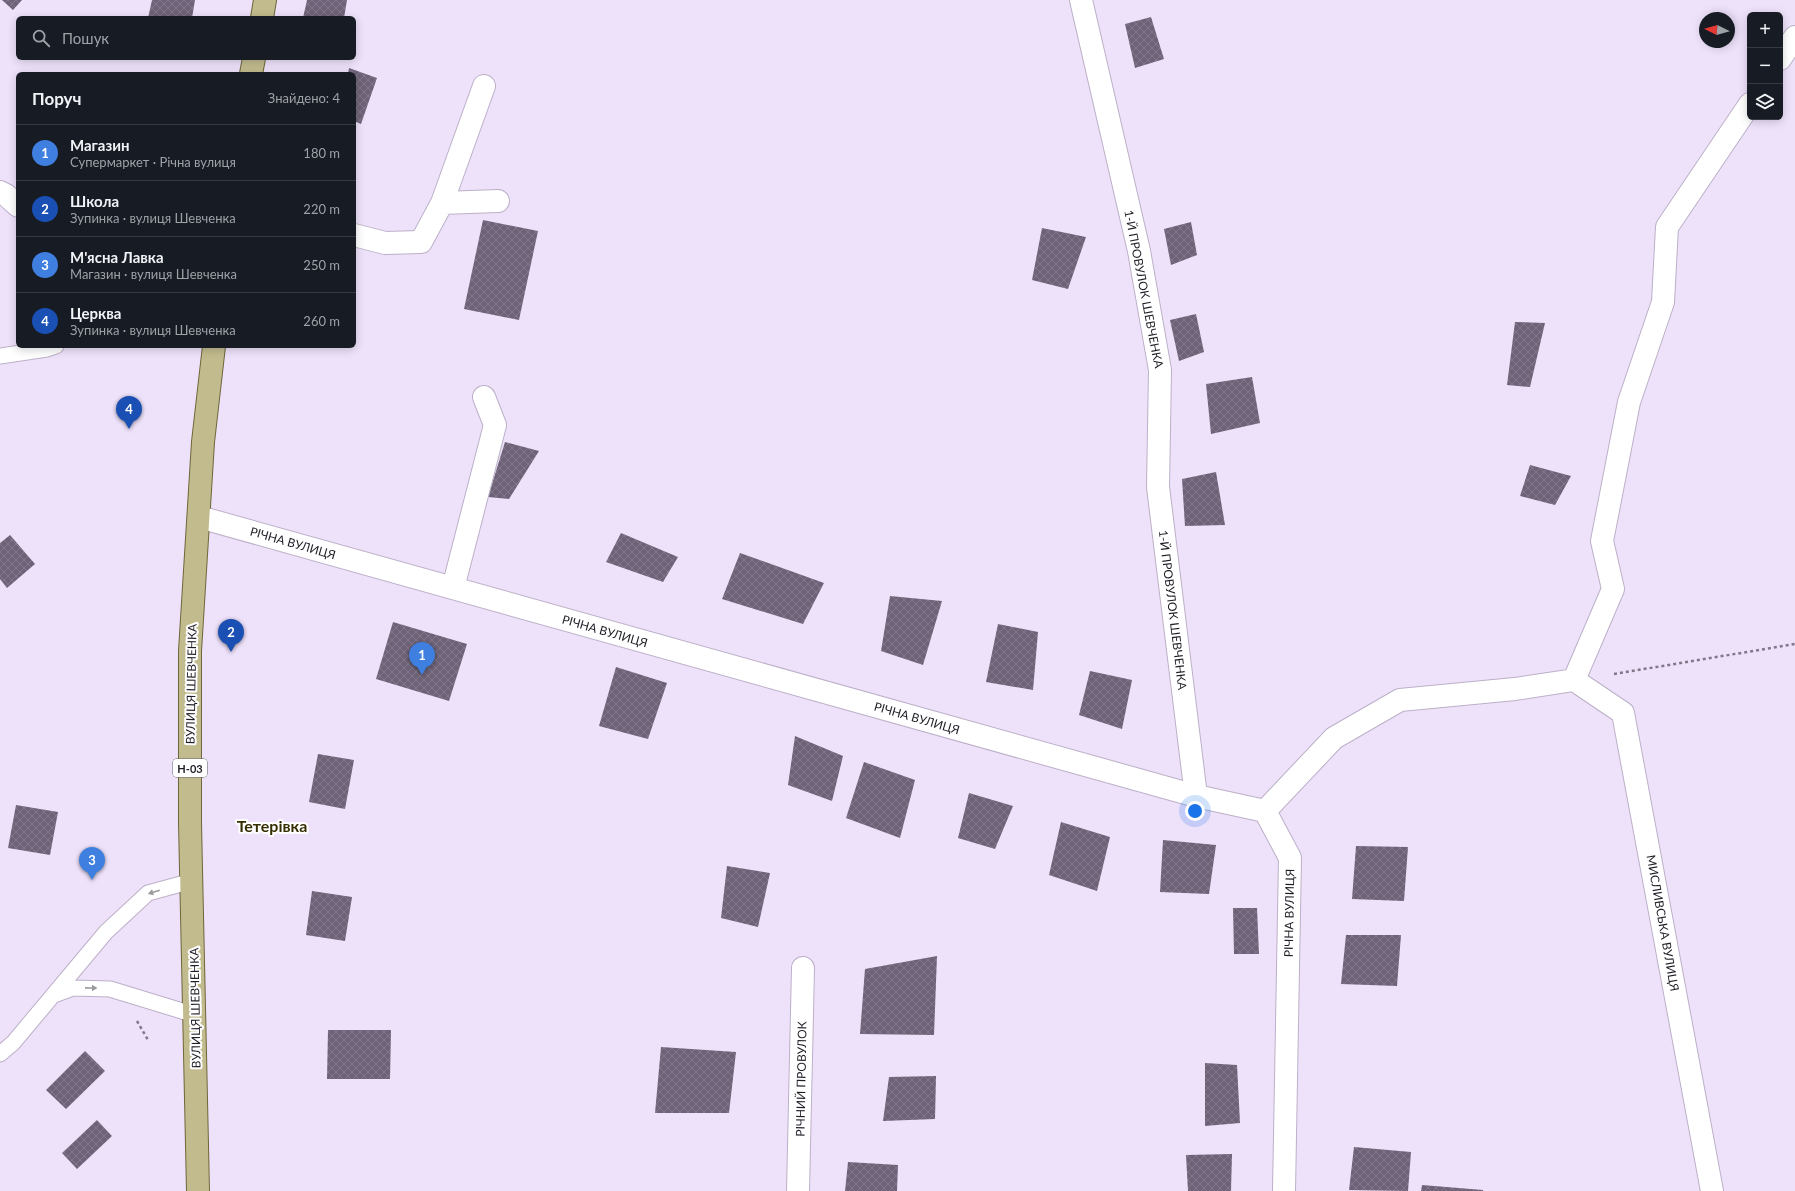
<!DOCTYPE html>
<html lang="uk">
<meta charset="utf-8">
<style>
body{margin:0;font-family:Lato,sans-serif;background:#242831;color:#f1f3f6}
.controls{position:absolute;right:12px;top:12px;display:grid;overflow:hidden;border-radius:6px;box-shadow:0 2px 10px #0003}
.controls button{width:36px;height:36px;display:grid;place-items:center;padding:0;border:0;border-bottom:1px solid #363941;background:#171b24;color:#f1f3f6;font:20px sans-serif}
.compass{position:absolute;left:1699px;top:12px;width:36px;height:36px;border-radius:50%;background:#171b24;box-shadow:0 2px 10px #0003;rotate:275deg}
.you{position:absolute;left:1195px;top:811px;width:14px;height:14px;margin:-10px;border:3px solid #fff;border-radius:50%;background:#1a73e8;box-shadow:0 0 0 6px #1a73e833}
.badge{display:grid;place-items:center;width:26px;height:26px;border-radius:50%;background:#0b8043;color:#fff;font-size:13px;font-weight:700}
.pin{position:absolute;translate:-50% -33px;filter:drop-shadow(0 1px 2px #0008)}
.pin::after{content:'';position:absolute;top:21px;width:14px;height:12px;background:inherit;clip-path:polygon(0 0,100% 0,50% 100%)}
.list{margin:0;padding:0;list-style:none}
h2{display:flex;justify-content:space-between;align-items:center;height:52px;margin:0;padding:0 16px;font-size:17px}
h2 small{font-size:13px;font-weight:400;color:#9ea1a6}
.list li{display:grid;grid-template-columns:26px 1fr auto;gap:12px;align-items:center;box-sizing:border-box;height:56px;padding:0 16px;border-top:1px solid #363941}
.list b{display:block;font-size:15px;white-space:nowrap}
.list p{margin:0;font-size:13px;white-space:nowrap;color:#9ea1a6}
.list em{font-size:13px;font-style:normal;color:#9ea1a6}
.icon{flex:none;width:22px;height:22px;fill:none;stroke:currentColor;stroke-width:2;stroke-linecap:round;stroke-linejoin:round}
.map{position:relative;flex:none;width:1795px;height:1191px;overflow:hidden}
.search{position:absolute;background:#171b24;box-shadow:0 2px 10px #0003;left:16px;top:16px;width:340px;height:44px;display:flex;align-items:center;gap:10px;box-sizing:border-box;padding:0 14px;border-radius:6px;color:#9ea1a6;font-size:15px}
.panel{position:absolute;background:#171b24;box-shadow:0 2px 10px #0003;left:16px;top:72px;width:340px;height:276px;border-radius:6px}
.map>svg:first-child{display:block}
.building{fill:url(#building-cross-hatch)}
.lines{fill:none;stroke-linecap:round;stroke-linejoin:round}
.service-casing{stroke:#bcb0c8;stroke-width:17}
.minor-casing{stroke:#bcb0c8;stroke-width:24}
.primary-casing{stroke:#6f6639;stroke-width:24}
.path{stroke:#807889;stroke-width:2.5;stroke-dasharray:3 3;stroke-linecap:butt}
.service{stroke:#fff;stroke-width:15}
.minor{stroke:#fff;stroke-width:22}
.primary{stroke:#c2bb8e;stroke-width:22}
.oneway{fill:#9b999d}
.labels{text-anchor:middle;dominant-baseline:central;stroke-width:4;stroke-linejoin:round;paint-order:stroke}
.shield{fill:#fff;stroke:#646167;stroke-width:1}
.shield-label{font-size:11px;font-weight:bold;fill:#211d26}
.street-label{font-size:12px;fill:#211d26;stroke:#fff}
.district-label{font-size:16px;font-weight:bold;fill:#352e03;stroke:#fff}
</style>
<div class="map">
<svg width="1795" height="1191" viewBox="0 0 1795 1191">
<defs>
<pattern id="building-cross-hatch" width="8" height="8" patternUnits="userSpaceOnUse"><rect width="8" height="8" fill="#6d6277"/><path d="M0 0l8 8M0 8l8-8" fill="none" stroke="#817889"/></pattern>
</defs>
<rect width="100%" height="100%" fill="#eee2fb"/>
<path class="building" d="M2,0H22L13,10Z
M152,0H195L192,18H148Z
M307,0H347L344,18H303Z
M1151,17L1164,59L1135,68L1125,24Z
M349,68L377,78L361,124L354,121V74H348Z
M483,220L538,231L519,320L464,309Z
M1191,222L1197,255L1171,265L1164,229Z
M1042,228L1086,237L1068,289L1032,280Z
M1196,314L1204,352L1179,361L1170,320Z
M1515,322L1545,323L1530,387L1507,385Z
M1252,377L1260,423L1211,434L1206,384Z
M505,442L539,451L509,499L488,497Z
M1530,465L1571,476L1555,505L1520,496Z
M1216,472L1225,525L1185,526L1182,479Z
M621,533L678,557L663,582L606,562Z
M10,535L35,564L7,588L0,579V543Z
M740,553L824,583L803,624L722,599Z
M890,596L942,601L923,665L881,651Z
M393,622L467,644L449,701L376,679Z
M998,624L1038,632L1033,690L986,682Z
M616,667L667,683L648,739L599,726Z
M1090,671L1132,680L1122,729L1079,715Z
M795,736L843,756L832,801L788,785Z
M318,754L354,760L345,809L309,802Z
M864,762L915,780L900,838L846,818Z
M969,793L1013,806L995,849L958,838Z
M16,805L58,812L50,855L8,848Z
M1061,822L1110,837L1097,891L1049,875Z
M1163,840L1216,845L1209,894L1160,892Z
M1356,846L1408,847L1404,901L1352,899Z
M727,866L770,873L758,927L721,918Z
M312,891L352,897L345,941L306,935Z
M1233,908H1257L1259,954H1234Z
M1346,935H1401L1397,986L1341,984Z
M937,956L934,1035L860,1034L865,969Z
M328,1030H391L390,1079H327Z
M661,1047L736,1052L729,1113H655Z
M85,1051L105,1071L66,1109L46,1090Z
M1205,1063L1237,1065L1240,1123L1205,1126Z
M936,1076L935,1119L883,1121L889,1077Z
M97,1120L112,1136L77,1169L62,1153Z
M1354,1147L1411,1152L1408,1191L1349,1190Z
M1232,1154L1231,1191H1188L1186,1155Z
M848,1162L898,1165L897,1191H845Z
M1422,1185L1483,1190V1191H1421Z"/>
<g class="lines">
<g class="service-casing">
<path id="service" d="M0,356L47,349L56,346
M54,995L73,988L110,989L195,1015
M0,1054L13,1043L106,932L148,893L192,881"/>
</g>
<g class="minor-casing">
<path id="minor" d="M1081,0L1139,251L1160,370L1158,487L1196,796
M1780,59L1795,37
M0,192L6,195L18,206
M442,203L498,201
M354,235L385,243L421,242L442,203L484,86
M199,517L1196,796L1265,811L1290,858L1284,1191
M453,588L495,425L484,397
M1574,680L1623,713L1712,1191
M1265,811L1334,738L1400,700L1515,689L1574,680L1613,589L1602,541L1629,402L1663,302L1667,227L1750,104
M798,1191L803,968"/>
</g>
<g class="primary-casing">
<path id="primary" d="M262,18L265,0
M251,74L254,58
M198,1191L190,823V651L203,442L214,346"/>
</g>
<path class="path" d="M1614,674L1795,644
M137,1021L148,1040"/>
<use href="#service" class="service"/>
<use href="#minor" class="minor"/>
<use href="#primary" class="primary"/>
</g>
<defs><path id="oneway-solid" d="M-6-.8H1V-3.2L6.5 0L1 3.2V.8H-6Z"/></defs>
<g class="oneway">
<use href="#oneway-solid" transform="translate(154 892) rotate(163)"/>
<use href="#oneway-solid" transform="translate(91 988) rotate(1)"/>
</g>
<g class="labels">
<rect class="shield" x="173" y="759" width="34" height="18" rx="3"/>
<g class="shield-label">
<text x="190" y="768">Н-03</text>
</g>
<g class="street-label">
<text transform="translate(1144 289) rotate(79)">1-Й ПРОВУЛОК ШЕВЧЕНКА</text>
<text transform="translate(293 543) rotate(16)">РІЧНА ВУЛИЦЯ</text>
<text transform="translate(1173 610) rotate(83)">1-Й ПРОВУЛОК ШЕВЧЕНКА</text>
<text transform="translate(605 631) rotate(16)">РІЧНА ВУЛИЦЯ</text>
<text transform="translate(191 684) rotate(-89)">ВУЛИЦЯ ШЕВЧЕНКА</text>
<text transform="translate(917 718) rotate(16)">РІЧНА ВУЛИЦЯ</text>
<text transform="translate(1289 913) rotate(-89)">РІЧНА ВУЛИЦЯ</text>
<text transform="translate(1663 923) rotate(80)">МИСЛИВСЬКА ВУЛИЦЯ</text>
<text transform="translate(195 1008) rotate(-91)">ВУЛИЦЯ ШЕВЧЕНКА</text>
<text transform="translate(801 1079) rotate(-89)">РІЧНИЙ ПРОВУЛОК</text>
</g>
<g class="district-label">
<text x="272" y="825">Тетерівка</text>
</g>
</g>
</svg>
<div class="controls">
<button>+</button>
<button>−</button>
<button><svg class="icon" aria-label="layers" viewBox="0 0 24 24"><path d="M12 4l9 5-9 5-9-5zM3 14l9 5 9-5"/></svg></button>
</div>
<svg class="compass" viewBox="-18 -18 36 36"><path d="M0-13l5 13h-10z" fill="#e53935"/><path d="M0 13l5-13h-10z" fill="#9ea1a6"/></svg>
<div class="you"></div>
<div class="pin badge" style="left:422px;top:675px;background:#3f7fe0">1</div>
<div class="pin badge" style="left:231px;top:652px;background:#1a4fb4">2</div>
<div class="pin badge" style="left:92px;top:880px;background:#3f7fe0">3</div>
<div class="pin badge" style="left:129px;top:429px;background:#1a4fb4">4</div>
<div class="search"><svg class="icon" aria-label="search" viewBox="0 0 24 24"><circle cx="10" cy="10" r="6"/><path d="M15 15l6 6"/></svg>Пошук</div>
<section class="panel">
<h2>Поруч<small>Знайдено: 4</small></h2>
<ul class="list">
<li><span class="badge" style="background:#3f7fe0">1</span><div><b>Магазин</b><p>Супермаркет · Річна вулиця</p></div><em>180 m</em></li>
<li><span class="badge" style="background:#1a4fb4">2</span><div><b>Школа</b><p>Зупинка · вулиця Шевченка</p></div><em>220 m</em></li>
<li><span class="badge" style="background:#3f7fe0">3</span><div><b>М'ясна Лавка</b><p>Магазин · вулиця Шевченка</p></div><em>250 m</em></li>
<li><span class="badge" style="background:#1a4fb4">4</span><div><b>Церква</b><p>Зупинка · вулиця Шевченка</p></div><em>260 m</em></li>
</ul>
</section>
</div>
